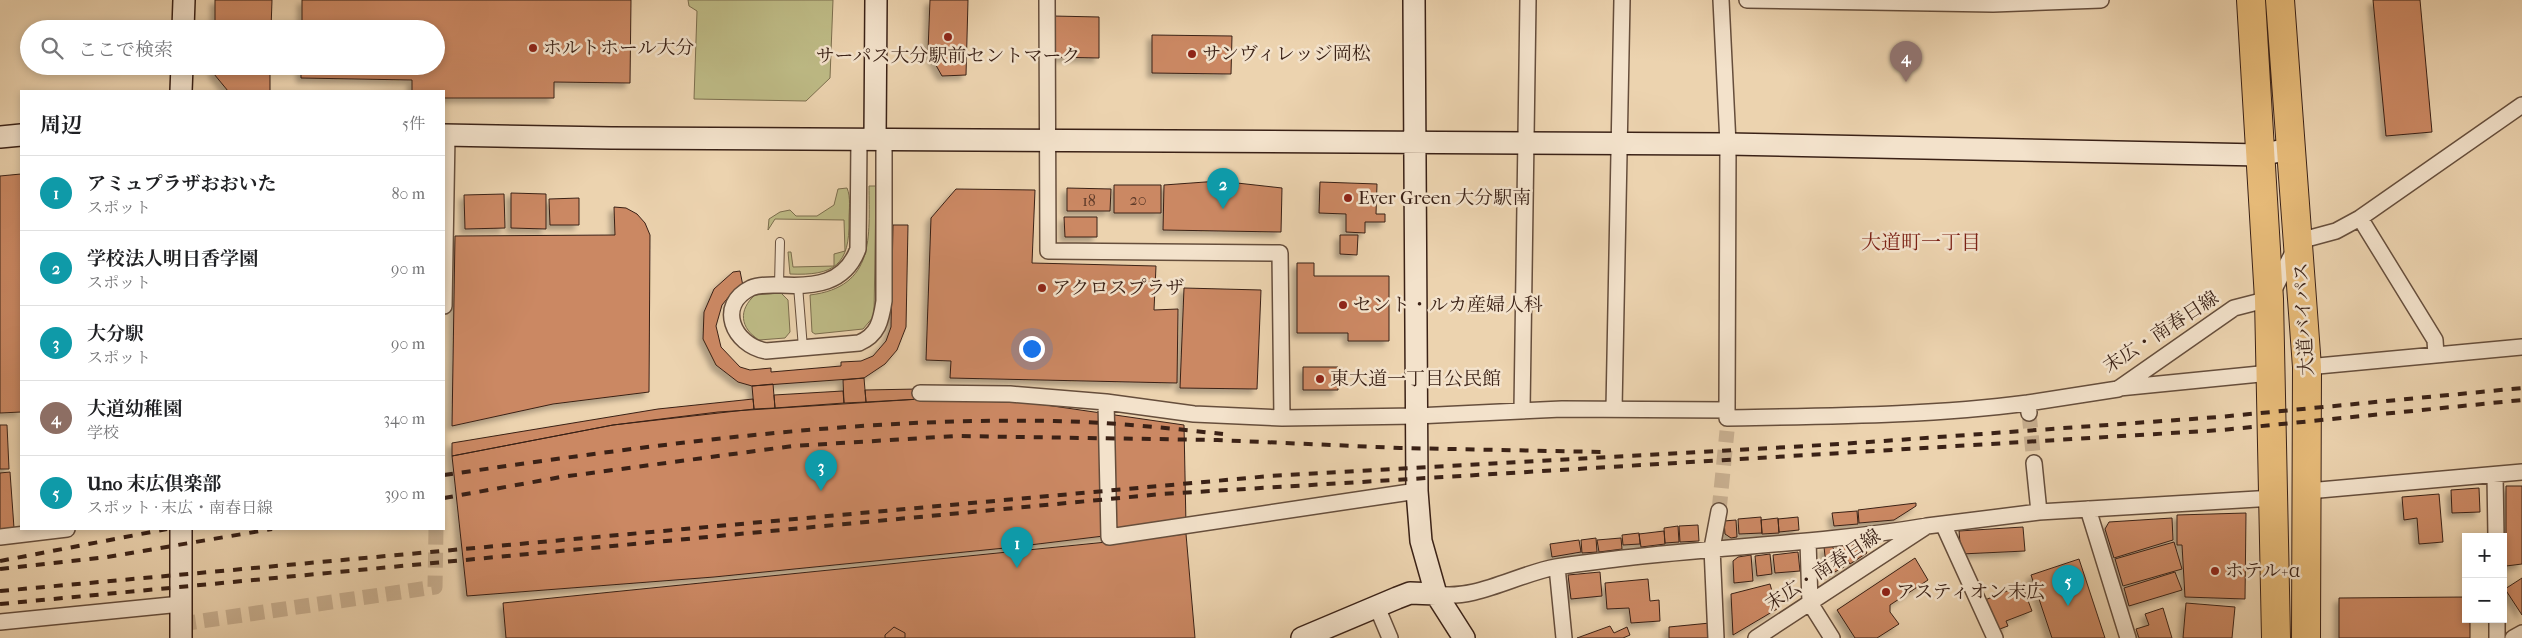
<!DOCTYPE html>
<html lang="ja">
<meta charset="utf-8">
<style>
body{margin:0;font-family:"IM FELL French Canon","Noto Serif JP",serif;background:#f2f2f2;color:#202124}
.controls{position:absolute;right:15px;bottom:15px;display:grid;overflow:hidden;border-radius:0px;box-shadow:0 2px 8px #0003}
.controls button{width:45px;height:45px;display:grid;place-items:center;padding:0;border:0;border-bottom:1px solid #e0e0e0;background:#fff;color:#202124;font:25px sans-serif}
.you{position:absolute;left:1031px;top:348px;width:18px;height:18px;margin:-12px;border:4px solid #fff;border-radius:50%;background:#1a73e8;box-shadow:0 0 0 8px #1a73e833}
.badge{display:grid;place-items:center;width:32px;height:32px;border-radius:50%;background:#8f2418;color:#fff;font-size:16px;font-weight:700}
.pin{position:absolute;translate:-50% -41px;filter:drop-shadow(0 1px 2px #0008)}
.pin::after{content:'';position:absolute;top:26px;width:18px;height:15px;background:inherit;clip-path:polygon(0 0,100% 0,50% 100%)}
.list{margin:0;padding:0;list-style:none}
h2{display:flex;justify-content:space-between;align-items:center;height:65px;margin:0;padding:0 20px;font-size:21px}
h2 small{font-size:16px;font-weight:400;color:#757577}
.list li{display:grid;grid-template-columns:32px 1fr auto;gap:15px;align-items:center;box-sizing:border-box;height:75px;padding:0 20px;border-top:1px solid #e0e0e0}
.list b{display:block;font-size:19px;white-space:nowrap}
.list p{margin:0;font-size:16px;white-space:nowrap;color:#757577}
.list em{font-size:16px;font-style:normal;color:#757577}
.icon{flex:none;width:28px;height:28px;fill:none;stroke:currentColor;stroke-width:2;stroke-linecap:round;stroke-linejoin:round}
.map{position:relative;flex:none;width:2522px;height:638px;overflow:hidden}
.search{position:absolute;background:#fff;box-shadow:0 2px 8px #0003;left:20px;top:20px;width:425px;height:55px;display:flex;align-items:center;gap:12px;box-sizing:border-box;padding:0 18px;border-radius:28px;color:#757577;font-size:19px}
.panel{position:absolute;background:#fff;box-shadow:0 2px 8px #0003;left:20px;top:90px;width:425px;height:440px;border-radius:0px}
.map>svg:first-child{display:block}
.green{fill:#bebb86;stroke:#7c6e4e}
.building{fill:#cb8863;stroke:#3a2116;filter:url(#shadow)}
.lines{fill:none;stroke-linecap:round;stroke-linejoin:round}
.street-tunnel{stroke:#c8af90;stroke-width:15;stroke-dasharray:15 8;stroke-linecap:butt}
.lane-casing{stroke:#664e3c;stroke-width:10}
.street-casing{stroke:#664e3c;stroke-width:18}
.secondary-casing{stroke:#3a2116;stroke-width:24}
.highway-casing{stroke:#3a2116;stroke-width:30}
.lane{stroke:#f3e2cb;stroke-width:8}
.street{stroke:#f3e2cb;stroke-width:15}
.secondary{stroke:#f3e2cb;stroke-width:21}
.highway{stroke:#e6ba78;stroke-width:28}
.rail{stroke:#3a2116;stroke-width:4;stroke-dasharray:9 9;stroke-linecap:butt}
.poi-dot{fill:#8f2418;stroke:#f3e2cb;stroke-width:2}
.labels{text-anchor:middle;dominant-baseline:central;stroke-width:5;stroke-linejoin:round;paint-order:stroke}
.number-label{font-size:16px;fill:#5e3b29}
.poi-label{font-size:19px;fill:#3a2116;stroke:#f3e2cb;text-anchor:start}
.street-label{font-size:19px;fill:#3a2116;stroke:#f3e2cb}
.neighbourhood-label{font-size:20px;fill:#7a1f14;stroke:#f3e2cb}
</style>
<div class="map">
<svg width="2522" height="638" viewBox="0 0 2522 638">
<defs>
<filter id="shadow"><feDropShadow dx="-4.5" dy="4.5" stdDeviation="2.5" flood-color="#0004"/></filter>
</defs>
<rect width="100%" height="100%" fill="#ecd3af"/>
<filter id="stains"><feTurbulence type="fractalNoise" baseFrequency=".004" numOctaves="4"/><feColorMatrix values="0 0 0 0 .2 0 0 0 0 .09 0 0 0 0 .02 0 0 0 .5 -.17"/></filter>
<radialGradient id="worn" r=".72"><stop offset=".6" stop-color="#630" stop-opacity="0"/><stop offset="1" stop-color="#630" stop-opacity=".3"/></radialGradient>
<path class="green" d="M688,0H833L830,78L806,101L694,99L697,11L689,6Z
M869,186H876L874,316L863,329L815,334L812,332L810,295C876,287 869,236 869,186Z
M847,188C851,197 849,210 849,220C850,265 834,276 790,274L788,252H791L793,267L834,266V254L845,251L844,220L775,219L768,230L769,219L780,212L790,210L796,216H817L834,205L838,189Z
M781,293L788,300L790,332L785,338L759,340C740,328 738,310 755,295Z"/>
<path class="building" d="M215,0H272L271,29H215Z
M302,0H631L630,83L554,82V98H444V91H412V80L301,78V66H436V29H302Z
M930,0H968L966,75L942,76L928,51Z
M2373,0H2420L2432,132L2386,136Z
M1053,16L1099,17V58L1051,57Z
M1152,35L1232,36L1231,74L1152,73Z
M214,66H270V91H228L214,74Z
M21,174V412L0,413V176Z
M1219,181L1282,188L1281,232L1163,230L1164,185Z
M1320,182L1377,184L1376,214H1385V222H1365V233L1346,232V214L1319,213Z
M1114,185H1161V213H1114Z
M1067,188L1111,189L1110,211H1067Z
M956,189L1035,190L1032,263L1156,266L1154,310L1178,309L1177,383L950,378L951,361L926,360L931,218Z
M511,193L546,194V229L511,228Z
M504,194L505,228L465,229L464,195Z
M579,198V225H550L549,199Z
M614,207L626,208L637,214L645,223L650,235L649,392L553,404L452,426L455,236L615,235Z
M1064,217H1097V237H1065Z
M893,225H908L906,327L897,350L885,364L864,378L752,386L738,382L716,365L703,339L704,312L714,289L733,272L740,271L743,286L731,294L722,305L716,326L721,347L740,367L750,370L771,368V372L841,366V362L861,361L873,356L886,341L891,327Z
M1340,235H1358L1357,255L1340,254Z
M1297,263H1314V276H1389V341H1348V333H1297Z
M1184,288L1261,290L1257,389L1180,388Z
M1303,367H1338V390H1303Z
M864,378L866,402L844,403L843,380Z
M773,384L775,408L754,409L752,386Z
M918,389L920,399L866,402L865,390Z
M843,391L844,403L775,408L774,395Z
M753,399L754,409L613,425L452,456V443L658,409Z
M920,399L1032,403L1184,425L1186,526L1005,548L714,577L467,596L452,456L613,425L661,419L718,412Z
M0,425H7L9,469H0Z
M10,472L14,528L0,529V473Z
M2506,486H2522V564L2506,566Z
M2479,488L2480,512L2452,513L2451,490Z
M2439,494L2443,542L2419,544L2417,518L2404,520L2402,497Z
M1916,503V506L1894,520L1859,523L1858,510Z
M1857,511L1858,524L1834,526L1832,513Z
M2246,513L2245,599L2185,597L2182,545H2177V515Z
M1761,517L1762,533L1739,534L1738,519Z
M1798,517L1799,530L1779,532L1778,519Z
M1778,518L1779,533L1762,534L1761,520Z
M2172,518L2173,540L2114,558L2105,529L2109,522Z
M1736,520L1737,537L1731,538L1725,534L1724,521Z
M1698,525L1699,541L1680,542L1679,526Z
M1678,526L1679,542L1665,543L1664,528Z
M2023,527L2025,551L1961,554L1959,531Z
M1664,531L1665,544L1641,547L1639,534Z
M1639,533L1640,544L1623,545L1622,535Z
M1186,534L1195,638H506L503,603Z
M1596,538L1597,552L1582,553L1581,540Z
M1621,538L1622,549L1599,552L1597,540Z
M1579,540L1581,552L1552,557L1550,544Z
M1860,541L1867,553L1850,564L1837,544Z
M2174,542L2182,569L2123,586L2115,559Z
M1832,546L1844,567L1831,574L1827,573L1824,547Z
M1798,552L1800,571L1775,573L1773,555Z
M1770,554L1772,574L1757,576L1755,556Z
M1751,555L1753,581L1734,583L1733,561L1738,557Z
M1915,558L1928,580L1890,605V612L1899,624L1877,638H1855L1837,610Z
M2079,559L2105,638H2052L2031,575Z
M1600,572L1602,596L1571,599L1568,575Z
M2175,572L2182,590L2129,606L2124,588Z
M2522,578V615L2505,589Z
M1648,579L1650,601L1659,600L1660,621L1631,623L1629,608L1607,609L1605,583Z
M1770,584L1777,609L1733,635L1731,594Z
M2022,585L2032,611L2006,621L2008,626L1997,630L1985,600Z
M2466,597V619H2470V638H2339V598Z
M2186,603L2235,607L2232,638H2183Z
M2163,608L2172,638H2139L2136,629L2149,625L2145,614Z
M1710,623L1711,638H1669V627Z
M1610,626L1614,633L1627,627L1630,635L1623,638H1577Z
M894,627L905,633V638H885V635Z"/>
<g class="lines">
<path class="street-tunnel" d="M2029,413L2034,463
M1719,511L1727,431
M181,624L435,587L436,529"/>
<g class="lane-casing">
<path id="lane" d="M779,285L780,242
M798,286L803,348"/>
</g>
<g class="street-casing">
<path id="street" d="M1047,0L1048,251L1280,253L1282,418
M1747,0L1993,4L2101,0
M859,140L858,249C845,284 814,287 781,285C771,285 760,284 751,288C716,305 733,345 766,351L859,343C878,335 881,321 884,301V139
M2360,218L2435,340L2436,355
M444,306L447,135
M2307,367L2522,347
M2119,388L2270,373
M920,393L1010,394L1106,402L1194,414L1282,418L1416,416L1562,409L1727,410L1728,144L1721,0
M1106,402L1109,537L1417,491
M1614,409L1622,0
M1522,410L1528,0
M2029,413L2028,403L2118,389L2234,308L2269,299L2299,241L2336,231L2360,218L2522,105
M1727,418C1827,416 1928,416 2028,403
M2495,475L2496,537
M2308,491L2522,472
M2088,509L2128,638
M2039,512L2274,498
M1943,524L1995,638
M0,537L67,529
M1808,541L1810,603L1832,638
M1557,567L1564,638
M1436,594C1475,601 1517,574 1556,567C1579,563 1602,561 1624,558C1725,546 1827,543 1927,526
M1377,607L1390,638
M2497,619V638
M0,622L181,604
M1716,638L1712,548L1719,511
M1756,638L1927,526L2039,512L2034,463
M2513,638L2522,633"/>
</g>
<g class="secondary-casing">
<path id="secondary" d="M1414,0L1417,491L1421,541L1436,594L1464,638
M183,29L184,0
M181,91L182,66
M444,135L611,138L1728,144L2260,155L2289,149
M0,137L21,135
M875,139L876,0
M181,638V529
M1302,638L1397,598L1410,593L1436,594"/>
</g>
<g class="highway-casing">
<path id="highway" d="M2251,0L2269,299L2276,638
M2280,0L2307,367L2306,638"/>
</g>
<use href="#lane" class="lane"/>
<use href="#street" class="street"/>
<use href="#secondary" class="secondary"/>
<use href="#highway" class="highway"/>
<path class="rail" d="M444,475C645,446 850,417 1054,421C1110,422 1167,428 1223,434
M444,498L561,477L793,446L956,436L1217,440L1400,448L1602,452
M0,561L167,529
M0,569L107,557L272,529
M0,591L1270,476L1841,444L2219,417L2522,388
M0,604L1162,494L2222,430L2522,400"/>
</g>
<g class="poi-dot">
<circle cx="948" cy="37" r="5"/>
<circle cx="533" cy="48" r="5"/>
<circle cx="1192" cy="54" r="5"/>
<circle cx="1348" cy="198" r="5"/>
<circle cx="1042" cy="288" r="5"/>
<circle cx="1343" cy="305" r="5"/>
<circle cx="1320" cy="379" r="5"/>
<circle cx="2215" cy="571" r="5"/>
<circle cx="1886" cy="592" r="5"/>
</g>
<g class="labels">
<g class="number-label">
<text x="1138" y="199">20</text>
<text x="1089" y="200">18</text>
</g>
<g class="poi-label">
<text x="543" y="48">ホルトホール大分</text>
<text x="1202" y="54">サンヴィレッジ岡松</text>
<text x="948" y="56" text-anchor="middle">サーパス大分駅前セントマーク</text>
<text x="1358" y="198">Ever Green 大分駅南</text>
<text x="1052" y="288">アクロスプラザ</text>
<text x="1353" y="305">セント・ルカ産婦人科</text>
<text x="1330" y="379">東大道一丁目公民館</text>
<text x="2225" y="571">ホテル+α</text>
<text x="1896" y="592">アスティオン末広</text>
</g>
<g class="street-label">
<text transform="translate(2304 319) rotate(-93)">大道バイパス</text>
<text transform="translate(2161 332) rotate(-33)">末広・南春日線</text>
<text transform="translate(1823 570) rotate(-33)">末広・南春日線</text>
</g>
<g class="neighbourhood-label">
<text x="1921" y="242">大道町一丁目</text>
</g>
</g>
<rect width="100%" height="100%" filter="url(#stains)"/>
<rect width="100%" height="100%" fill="url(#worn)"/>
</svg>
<div class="controls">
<button>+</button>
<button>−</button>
</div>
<div class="you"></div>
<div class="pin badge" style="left:1017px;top:568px;background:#0f9aa8">1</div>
<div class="pin badge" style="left:1223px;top:209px;background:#0f9aa8">2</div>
<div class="pin badge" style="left:821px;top:491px;background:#0f9aa8">3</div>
<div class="pin badge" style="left:1906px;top:82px;background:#8d6e63">4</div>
<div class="pin badge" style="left:2068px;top:606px;background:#0f9aa8">5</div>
<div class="search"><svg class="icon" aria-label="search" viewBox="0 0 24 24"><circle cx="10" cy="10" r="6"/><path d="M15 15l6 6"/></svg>ここで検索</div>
<section class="panel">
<h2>周辺<small>5件</small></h2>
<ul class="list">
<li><span class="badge" style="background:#0f9aa8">1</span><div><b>アミュプラザおおいた</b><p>スポット</p></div><em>80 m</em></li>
<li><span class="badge" style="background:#0f9aa8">2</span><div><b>学校法人明日香学園</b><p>スポット</p></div><em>90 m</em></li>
<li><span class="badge" style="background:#0f9aa8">3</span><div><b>大分駅</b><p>スポット</p></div><em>90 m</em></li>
<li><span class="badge" style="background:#8d6e63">4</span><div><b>大道幼稚園</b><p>学校</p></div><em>340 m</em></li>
<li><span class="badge" style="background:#0f9aa8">5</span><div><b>Uno 末広倶楽部</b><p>スポット · 末広・南春日線</p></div><em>390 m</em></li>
</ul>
</section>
</div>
